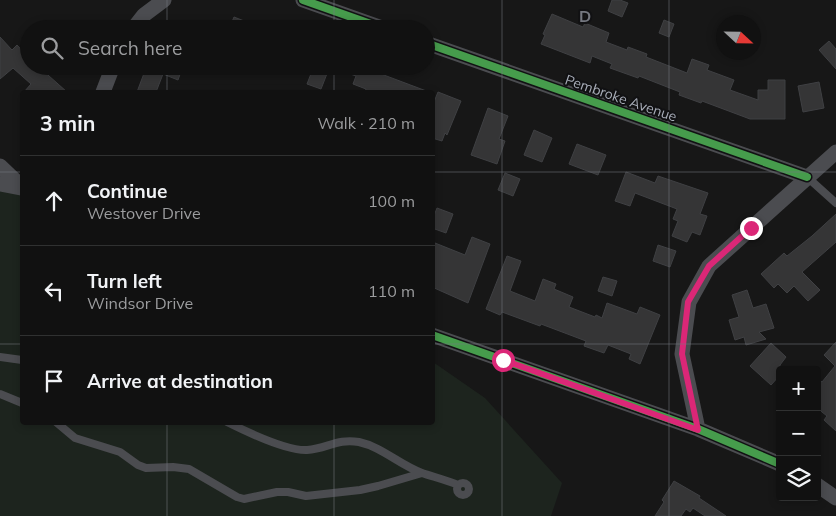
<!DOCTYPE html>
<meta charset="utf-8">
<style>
body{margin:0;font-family:Mulish,sans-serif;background:#1e1f1f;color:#f1f3f6}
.controls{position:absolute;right:15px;bottom:15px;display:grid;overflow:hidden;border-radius:5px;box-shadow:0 2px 8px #0003}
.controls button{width:45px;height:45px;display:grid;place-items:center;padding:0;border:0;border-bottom:1px solid #303131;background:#111;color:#f1f3f6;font:25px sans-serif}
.compass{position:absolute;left:716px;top:15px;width:45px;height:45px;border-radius:50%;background:#111;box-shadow:0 2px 8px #0003;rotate:112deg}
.stop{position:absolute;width:15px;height:15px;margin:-11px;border:4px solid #db2777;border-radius:50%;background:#fff}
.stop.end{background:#db2777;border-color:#fff;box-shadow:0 1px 5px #0008}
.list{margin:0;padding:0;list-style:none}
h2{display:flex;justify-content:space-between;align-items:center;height:65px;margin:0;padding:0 20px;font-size:21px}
h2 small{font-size:16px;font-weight:400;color:#9c9d9f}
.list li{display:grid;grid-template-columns:32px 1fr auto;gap:15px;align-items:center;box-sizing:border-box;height:90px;padding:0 20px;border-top:1px solid #303131}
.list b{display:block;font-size:19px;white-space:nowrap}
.list p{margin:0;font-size:16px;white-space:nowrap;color:#9c9d9f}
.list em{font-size:16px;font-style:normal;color:#9c9d9f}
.icon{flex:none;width:28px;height:28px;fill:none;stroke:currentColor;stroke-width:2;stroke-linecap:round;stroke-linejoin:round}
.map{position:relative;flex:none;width:836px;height:516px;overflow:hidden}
.search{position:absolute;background:#111;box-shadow:0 2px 8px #0003;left:20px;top:20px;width:415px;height:55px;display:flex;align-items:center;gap:12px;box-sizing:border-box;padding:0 18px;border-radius:28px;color:#9c9d9f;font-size:19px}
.panel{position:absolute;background:#111;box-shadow:0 2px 8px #0003;left:20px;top:90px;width:415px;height:335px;border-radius:5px}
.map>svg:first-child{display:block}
.green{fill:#1d241e}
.building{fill:#353536;stroke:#3f4043}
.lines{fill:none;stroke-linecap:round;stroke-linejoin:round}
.service{stroke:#4b4c50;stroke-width:8}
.minor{stroke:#4b4c50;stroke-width:15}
.cycleway-casing{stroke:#111113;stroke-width:11}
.cycleway{stroke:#469c4c;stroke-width:8}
.route{stroke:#db2777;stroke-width:6}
.grid{fill:none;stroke:#757880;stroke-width:1;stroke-opacity:0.55}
.labels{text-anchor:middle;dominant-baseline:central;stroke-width:4;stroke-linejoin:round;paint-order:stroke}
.street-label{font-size:14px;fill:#a8adb8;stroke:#111113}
.grid-label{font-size:16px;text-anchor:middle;font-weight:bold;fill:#757880;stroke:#111113;stroke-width:4;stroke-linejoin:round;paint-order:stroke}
</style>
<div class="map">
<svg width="836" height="516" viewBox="0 0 836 516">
<rect width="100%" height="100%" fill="#171717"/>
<path class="green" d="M0,188H22V422H432L433,362L485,398L562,483L551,516H0Z"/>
<path class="building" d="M612,0H620L628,3L622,17L608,11Z
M552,14L583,27L585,23L609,33L606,42L627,50L628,47L647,54L646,57L687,73L692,59L709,65L707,70L734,80L730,90L758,100V90H768V80H785V119H750L702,101L701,103L679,95L680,92L639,76L638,78L610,68L612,64L592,56L590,63L541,44L545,35L543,34Z
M234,17L262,28L261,29H229Z
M664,20L674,24L669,37L659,33Z
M0,37L12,50L17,45L29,58V66H36L38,69L39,67L67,92H24L31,84L13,68L0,79Z
M829,41L836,49V69L819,50Z
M144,66H183L178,80L163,74L156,92H137L146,68Z
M314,66H330L321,89L307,84Z
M333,66H360L429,92H365L366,89L353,84L356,76L333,68Z
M819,82L824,108L803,112L798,86Z
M438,92L461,101L447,135L445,133L442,141L432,138V107Z
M488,108L508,116L499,139L505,141L497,164L471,155Z
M534,130L552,138L542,162L524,155Z
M577,144L606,155L598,175L569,164Z
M626,172L655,183L658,176L708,193L700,214L707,216L700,235L692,232L687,242L672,236L678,221L673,219L677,209L635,193L630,206L615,201Z
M505,173L520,179L513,196L498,190Z
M437,208L453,214L446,233L432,228V221Z
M836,214V242L802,272L820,290L808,301L794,286L787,293L778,284L774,288L761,274L784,253L787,256L812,236Z
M472,237L490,244L468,303L432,287V249L435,243L465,255Z
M658,245L676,251L670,267L653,261Z
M507,256L521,261L510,291L535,301L543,279L556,284L554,289L573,297L569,307L595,317L596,315L602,318L607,303L637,314L640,307L660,315L640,364L629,359L631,354L608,345L604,353L584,346L586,341L541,324L540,326L502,312L500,315L486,309Z
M603,277L617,281L612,296L598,291Z
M747,290L753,308L766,304L774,328L759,332L766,339L746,345L744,337L735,340L729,320L739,317L732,295Z
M836,342V431L824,420L827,416L817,408V378L822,382L835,366L824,355Z
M771,343L786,357L780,365V375L771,385L750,366Z
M674,481L700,496L699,498L726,516H705L693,508L690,512L686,509L681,516H655L664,502L662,500Z"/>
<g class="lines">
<path class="service" d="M807,177L836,203
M0,357L22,360
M0,394L22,403
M56,422L75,438L120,452L138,465L146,468L173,467L189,469L237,497L244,499L277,492H288L306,496L360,490L378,486L422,473
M227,422C247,432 286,451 307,450C327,449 337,438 359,442C382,447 400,465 422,473C434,477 446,480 458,485
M457 489a6 6 0 1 1 12 0a6 6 0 1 1-12 0Z"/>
<path class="minor" d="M303,0L385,29
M133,29L144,15L164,0
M426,43L807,177
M103,92L113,66
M0,166L22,187
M0,184L22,188
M432,335L698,429L780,464
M698,429L682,354L689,302L709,266L836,152
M817,485L836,498"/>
<g class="cycleway-casing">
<path id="cycleway" d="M303,0L385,29
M426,43L807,177
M432,335L698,429L780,464"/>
</g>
<use href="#cycleway" class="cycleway"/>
</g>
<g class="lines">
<path class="route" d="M503,360L698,430L682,354L688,302L709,266L751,228"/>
</g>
<path class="grid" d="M167,0V29M334,0V29M502,0V516M669,0V516M167,66V92M334,66V92M0,172H22M432,172H836M0,344H22M432,344H836M167,422V516M334,422V516"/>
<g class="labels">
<g class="street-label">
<text transform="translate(621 98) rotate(19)">Pembroke Avenue</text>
</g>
</g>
<g class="grid-label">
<text x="585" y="22">D</text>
</g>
</svg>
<div class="controls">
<button>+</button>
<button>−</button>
<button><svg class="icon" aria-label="layers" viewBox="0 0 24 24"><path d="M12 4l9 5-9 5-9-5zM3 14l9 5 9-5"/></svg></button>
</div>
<svg class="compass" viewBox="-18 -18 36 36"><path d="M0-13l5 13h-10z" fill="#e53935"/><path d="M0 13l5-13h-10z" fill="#9c9d9f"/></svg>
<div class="stop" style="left:503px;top:360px"></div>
<div class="stop end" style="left:751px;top:228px"></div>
<div class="search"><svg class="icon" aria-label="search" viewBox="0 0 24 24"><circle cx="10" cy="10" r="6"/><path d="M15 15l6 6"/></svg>Search here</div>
<section class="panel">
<h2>3 min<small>Walk · 210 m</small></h2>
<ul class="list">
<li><svg class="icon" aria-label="ahead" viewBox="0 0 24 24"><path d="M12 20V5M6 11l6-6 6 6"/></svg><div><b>Continue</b><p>Westover Drive</p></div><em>100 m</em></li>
<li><svg class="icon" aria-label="left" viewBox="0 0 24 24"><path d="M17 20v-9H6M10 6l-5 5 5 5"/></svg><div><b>Turn left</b><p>Windsor Drive</p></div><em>110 m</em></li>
<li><svg class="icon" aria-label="arrive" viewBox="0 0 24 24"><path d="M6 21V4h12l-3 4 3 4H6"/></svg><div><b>Arrive at destination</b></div></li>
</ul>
</section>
</div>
